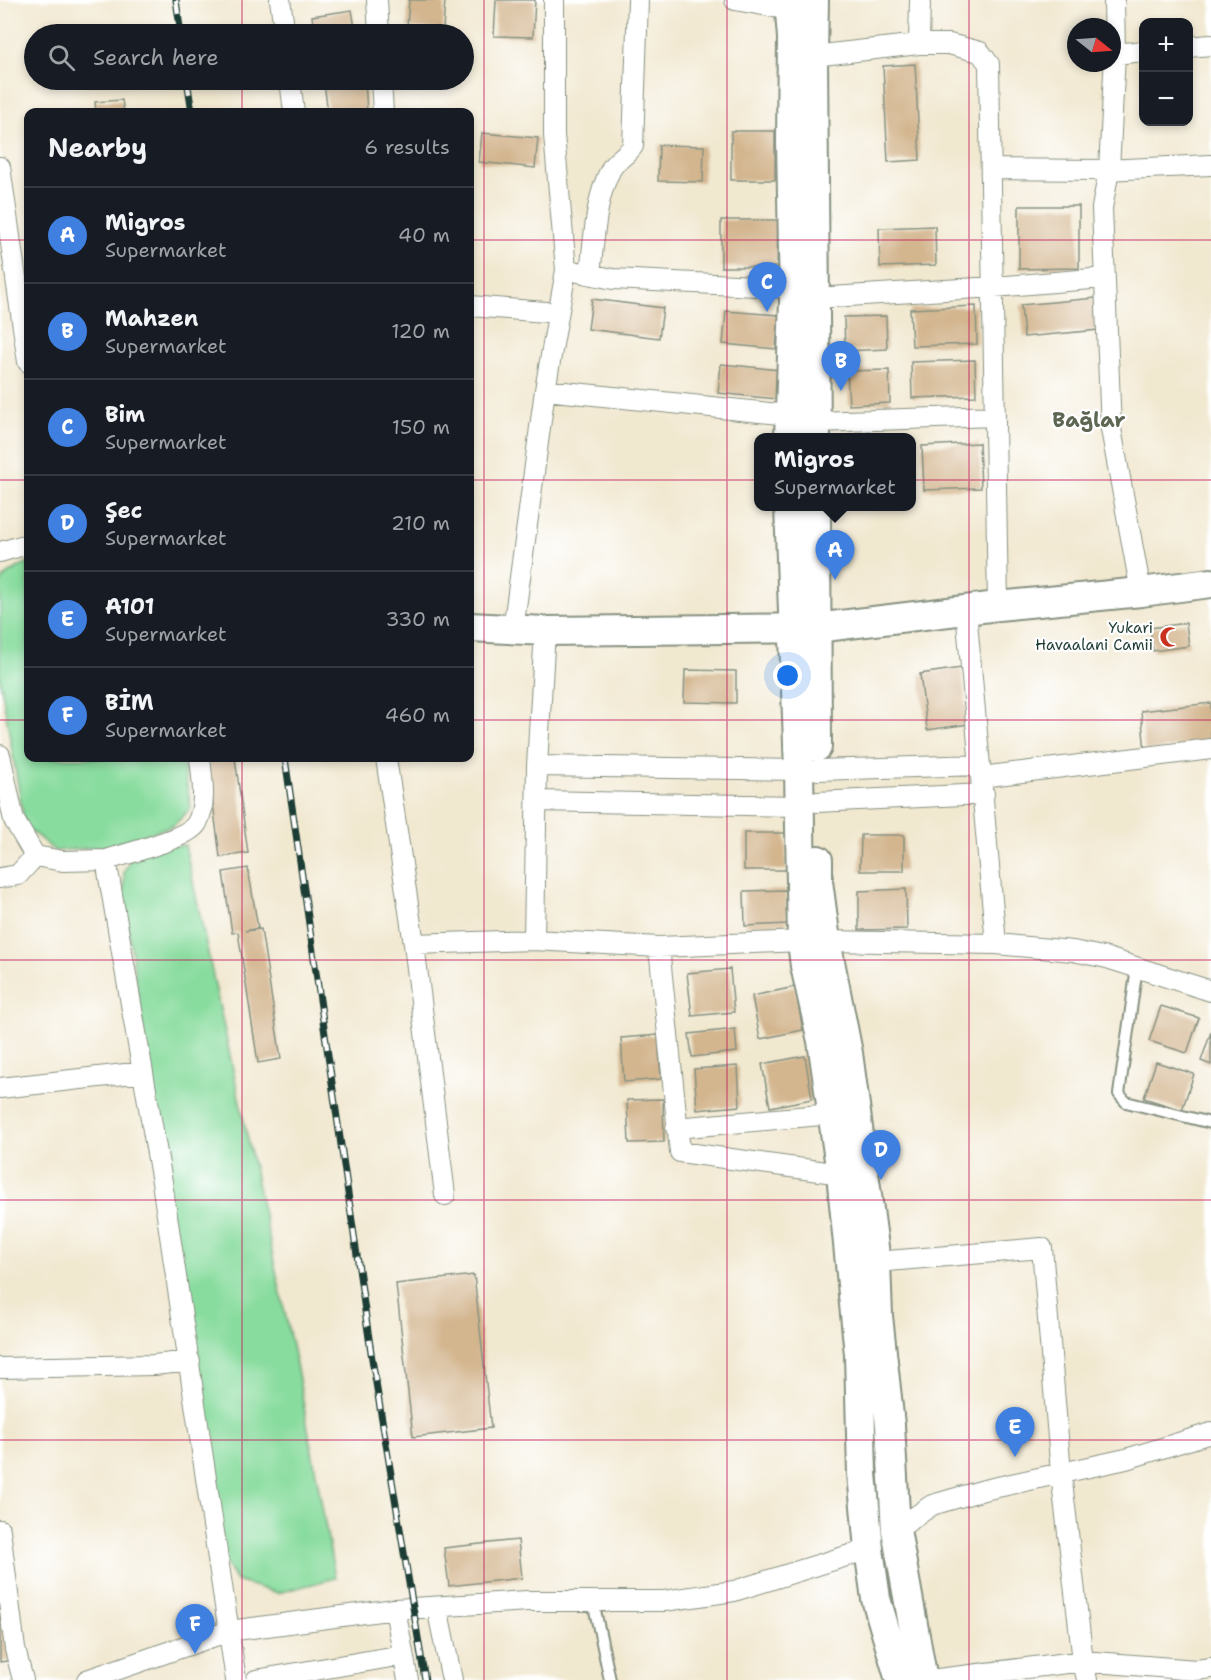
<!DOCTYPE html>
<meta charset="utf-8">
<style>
body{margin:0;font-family:"Shantell Sans",sans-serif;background:#242831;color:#f1f3f6}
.controls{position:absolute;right:18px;top:18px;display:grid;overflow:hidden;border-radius:12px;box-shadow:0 3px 9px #0003}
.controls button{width:54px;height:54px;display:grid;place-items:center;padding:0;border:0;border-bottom:2px solid #363941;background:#171b24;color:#f1f3f6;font:30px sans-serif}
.compass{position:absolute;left:1067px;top:18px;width:54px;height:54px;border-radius:50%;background:#171b24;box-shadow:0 3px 9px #0003;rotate:107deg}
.you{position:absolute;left:788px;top:676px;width:21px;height:21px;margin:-15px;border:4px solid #fff;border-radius:50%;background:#1a73e8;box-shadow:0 0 0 9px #1a73e833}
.badge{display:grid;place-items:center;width:39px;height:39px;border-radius:50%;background:#c8321e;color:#fff;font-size:20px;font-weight:700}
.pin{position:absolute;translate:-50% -50px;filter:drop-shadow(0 2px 3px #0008)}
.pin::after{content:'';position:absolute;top:32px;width:21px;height:18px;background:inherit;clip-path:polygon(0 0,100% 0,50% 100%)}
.popup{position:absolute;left:754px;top:433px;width:162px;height:78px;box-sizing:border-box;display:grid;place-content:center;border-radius:12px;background:#171b24;filter:drop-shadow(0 2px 4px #0005);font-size:20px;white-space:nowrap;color:#9ea1a6}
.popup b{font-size:22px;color:#f1f3f6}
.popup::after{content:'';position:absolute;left:50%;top:100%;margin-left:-12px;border:12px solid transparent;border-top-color:#171b24}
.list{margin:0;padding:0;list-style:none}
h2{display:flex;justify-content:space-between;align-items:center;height:78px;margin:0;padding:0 24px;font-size:26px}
h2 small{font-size:20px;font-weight:400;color:#9ea1a6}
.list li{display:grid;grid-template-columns:39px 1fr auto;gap:18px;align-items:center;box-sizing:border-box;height:96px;padding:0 24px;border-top:2px solid #363941}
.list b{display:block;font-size:22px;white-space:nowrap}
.list p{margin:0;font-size:20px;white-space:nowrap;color:#9ea1a6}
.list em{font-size:20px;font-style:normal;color:#9ea1a6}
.icon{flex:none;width:33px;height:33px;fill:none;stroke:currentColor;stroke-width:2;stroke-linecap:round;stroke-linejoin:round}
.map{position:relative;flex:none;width:1211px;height:1680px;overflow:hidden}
.search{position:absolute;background:#171b24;box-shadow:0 3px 9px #0003;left:24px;top:24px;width:450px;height:66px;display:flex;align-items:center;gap:15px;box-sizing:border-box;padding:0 21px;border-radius:33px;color:#9ea1a6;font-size:22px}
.panel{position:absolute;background:#171b24;box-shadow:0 3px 9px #0003;left:24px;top:108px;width:450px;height:654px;border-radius:12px}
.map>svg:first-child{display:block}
.green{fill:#88dc9e;stroke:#548c69;stroke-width:1.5}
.building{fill:#d3b58e}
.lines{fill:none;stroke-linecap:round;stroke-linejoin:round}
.lane-casing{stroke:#889282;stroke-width:14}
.street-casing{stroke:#889282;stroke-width:22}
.secondary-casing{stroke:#889282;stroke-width:32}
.lane{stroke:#fff;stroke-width:10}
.street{stroke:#fff;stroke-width:20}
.secondary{stroke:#fff;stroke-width:28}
.rail-casing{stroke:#1f3d34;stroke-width:7}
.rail{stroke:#fff;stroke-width:4.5;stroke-dasharray:14;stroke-linecap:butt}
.grid{fill:none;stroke:#c2185b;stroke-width:1.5;stroke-opacity:0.55}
.labels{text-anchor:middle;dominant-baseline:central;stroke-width:4.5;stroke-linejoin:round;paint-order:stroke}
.poi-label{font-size:15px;fill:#1f3d34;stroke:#fff;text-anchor:end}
.district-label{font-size:21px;font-weight:bold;fill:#5e6754;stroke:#fff}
</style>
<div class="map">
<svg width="1211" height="1680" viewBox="0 0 1211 1680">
<rect width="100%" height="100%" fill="#fff"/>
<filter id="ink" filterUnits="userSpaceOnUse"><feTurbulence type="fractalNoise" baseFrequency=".0167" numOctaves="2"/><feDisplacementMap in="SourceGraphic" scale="12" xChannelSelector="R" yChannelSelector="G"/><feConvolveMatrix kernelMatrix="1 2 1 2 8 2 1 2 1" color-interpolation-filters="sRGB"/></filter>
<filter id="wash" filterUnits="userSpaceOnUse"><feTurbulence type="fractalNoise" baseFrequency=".008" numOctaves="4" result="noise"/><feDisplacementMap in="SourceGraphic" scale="24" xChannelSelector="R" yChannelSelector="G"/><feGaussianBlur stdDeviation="1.35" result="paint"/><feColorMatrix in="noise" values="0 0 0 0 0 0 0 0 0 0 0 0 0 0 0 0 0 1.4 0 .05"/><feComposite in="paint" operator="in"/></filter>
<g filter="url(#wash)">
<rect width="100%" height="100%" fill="#f1e8d0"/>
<path class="green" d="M28,562V758H182L191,808L173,826L108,846L55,851L25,826L0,680V584L7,574Z
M185,845L298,1374L335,1578L278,1593L236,1581L218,1551L124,899V872L133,855L150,848Z"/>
<g id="blocks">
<path class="building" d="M409,0H445L443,30L407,27Z
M496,0H535L533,37L494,36Z
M352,10L356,34H314L312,16Z
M915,64L920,160L888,162L883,66Z
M365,81L367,112H328L324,84Z
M122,100L124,112H96L95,102Z
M731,131H775V180H731Z
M482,133L538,138L535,168L479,162Z
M659,145L704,146L703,182L658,181Z
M1019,206H1079V268L1019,269Z
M721,220H778L777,267H721Z
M935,226L936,265L880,267L879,228Z
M1096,298L1099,330L1024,337L1021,305Z
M592,299L663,308L659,338L588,329Z
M976,306L977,344L912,346L910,309Z
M726,311L779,315L776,349L723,344Z
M886,316L887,349L845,351L844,317Z
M975,360L976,396L912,398L911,362Z
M721,364L780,370L777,399L718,393Z
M889,370L890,403L849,405L847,371Z
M979,443L981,488L924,490L922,446Z
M1186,623L1189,646L1153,651L1150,628Z
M961,668L969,724L927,730L920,674Z
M685,670L736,671V703L684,702Z
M1211,703V743L1145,751L1141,711Z
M207,758H235L248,853L220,857Z
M744,833H786V870H744Z
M861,835H904V871H860Z
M248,868L258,928L245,931L261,929L281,1059L258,1063L238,932L232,933L223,872Z
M906,889L907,929L859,930V891Z
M786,890L787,924L745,926L744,891Z
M730,969L734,1012L692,1016L687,973Z
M795,987L803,1030L760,1039L752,996Z
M1161,1006L1199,1018L1187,1053L1149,1041Z
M735,1029L737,1052L692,1057L689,1034Z
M1211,1032V1065L1201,1061Z
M658,1035L661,1079L624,1082L621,1038Z
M805,1056L812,1099L770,1107L762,1064Z
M1156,1062L1194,1074L1182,1110L1144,1098Z
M738,1066L740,1106L697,1110L694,1069Z
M663,1099L664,1142L629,1143L627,1100Z
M474,1275L491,1428L413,1437L396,1284Z
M518,1540L522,1578L449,1586L444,1548Z
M0,1551L15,1660L0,1662Z"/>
</g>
</g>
<g filter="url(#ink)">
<use href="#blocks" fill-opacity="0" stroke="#889282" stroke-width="1.5"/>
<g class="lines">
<g class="lane-casing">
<path id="lane" d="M1137,967L1119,1094L1126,1102L1211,1123
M593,1601L610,1680"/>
</g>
<g class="street-casing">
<path id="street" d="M280,0L285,34
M377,0L379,34
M735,0L791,10
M1114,0L1115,54L1109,170L1102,208L1111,429L1141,592
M919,44L920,0
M1188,47L1211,45
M1115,54L1144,51
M813,56L919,44H949L980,52L989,64L998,606
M290,80L294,112
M381,80L383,112
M0,167L28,362
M991,169L1105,170L1211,165
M578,272L613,279L794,288
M590,274C594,242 595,198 611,169C615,161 627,155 633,146L638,0
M815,298L994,287L1104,278
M470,306L558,313
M545,390L789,415
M816,422L995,416
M0,552L28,544
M966,611L996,944
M513,630L545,390L566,270L554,135V0
M0,755L14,820L35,856L63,861L106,860
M200,758C202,778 207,804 197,823C188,839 125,854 106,860L162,1182L236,1680
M386,758L414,944L445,1195
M537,766L799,770
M817,770L980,765
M981,777L1211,749
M537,801L799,806
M817,802L984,794
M0,878L18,875L35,856
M534,940L659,947L802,941
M826,941L996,944L1073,951L1107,958L1211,991
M414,944L534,940L537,766L545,631
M659,947L680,1152L841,1174
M0,1088L143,1072
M676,1128L832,1114
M876,1262L1042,1248L1061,1473L1083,1661L1087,1680
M0,1368L154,1365L190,1361
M0,1530L15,1649L23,1680
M896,1530L932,1505L984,1490L1126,1459L1211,1433
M437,1607L452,1680
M395,1609L408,1680
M87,1680L229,1631L395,1609L528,1601H664L734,1591L869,1549
M256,1680L403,1655
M930,1680L1083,1661L1196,1670L1211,1668"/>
</g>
<g class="secondary-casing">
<path id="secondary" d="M789,0L792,38L791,142L794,301L789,438
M814,0L813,56L816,438
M789,506L799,770L802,941L805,966L822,1041L841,1174L859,1354L862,1474L869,1549L876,1599L900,1680
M816,506L817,747
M470,627L545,631L816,628L998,606L1141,592L1211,583
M818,860V881L826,941L848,1053L876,1262L878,1316L890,1425L896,1530L923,1680"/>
</g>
<use href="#lane" class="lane"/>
<use href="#street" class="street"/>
<use href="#secondary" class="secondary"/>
<g class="rail-casing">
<path id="rail" d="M176,0L181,34
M187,80L192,112
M285,758L372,1359L425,1680"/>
</g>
<use href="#rail" class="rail"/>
</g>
</g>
<path class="grid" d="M242,0V34M484,0V1680M727,0V1680M969,0V1680M242,80V112M0,240H28M470,240H1211M0,480H28M470,480H1211M0,720H28M470,720H1211M242,758V1680M0,960H1211M0,1200H1211M0,1440H1211"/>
<defs>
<g id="mosque-bare" transform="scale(1.62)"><path d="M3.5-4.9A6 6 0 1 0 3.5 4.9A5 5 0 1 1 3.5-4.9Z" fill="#c8321e" stroke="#fff" stroke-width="2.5" paint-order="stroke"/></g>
</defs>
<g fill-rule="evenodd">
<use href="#mosque-bare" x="1170" y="637"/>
</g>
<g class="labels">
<g class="poi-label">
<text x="1153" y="628">Yukari<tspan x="1153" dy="17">Havaalani Camii</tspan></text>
</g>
<g class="district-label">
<text x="1089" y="420">Bağlar</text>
</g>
</g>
</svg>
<div class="controls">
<button>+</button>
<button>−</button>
</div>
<svg class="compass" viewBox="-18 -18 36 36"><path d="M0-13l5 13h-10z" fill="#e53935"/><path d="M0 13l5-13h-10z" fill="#9ea1a6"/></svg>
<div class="you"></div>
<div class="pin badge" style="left:835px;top:580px;background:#3f7fe0">A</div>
<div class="popup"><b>Migros</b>Supermarket</div>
<div class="pin badge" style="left:841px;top:391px;background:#3f7fe0">B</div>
<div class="pin badge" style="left:767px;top:312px;background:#3f7fe0">C</div>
<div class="pin badge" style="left:881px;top:1180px;background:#3f7fe0">D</div>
<div class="pin badge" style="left:1015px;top:1457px;background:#3f7fe0">E</div>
<div class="pin badge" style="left:195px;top:1654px;background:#3f7fe0">F</div>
<div class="search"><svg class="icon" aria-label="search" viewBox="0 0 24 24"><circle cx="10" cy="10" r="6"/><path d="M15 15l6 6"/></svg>Search here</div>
<section class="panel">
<h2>Nearby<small>6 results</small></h2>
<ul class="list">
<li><span class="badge" style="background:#3f7fe0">A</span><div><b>Migros</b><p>Supermarket</p></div><em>40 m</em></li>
<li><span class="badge" style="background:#3f7fe0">B</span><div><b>Mahzen</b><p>Supermarket</p></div><em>120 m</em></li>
<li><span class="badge" style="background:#3f7fe0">C</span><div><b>Bim</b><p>Supermarket</p></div><em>150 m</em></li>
<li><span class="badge" style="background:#3f7fe0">D</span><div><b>Şec</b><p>Supermarket</p></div><em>210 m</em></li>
<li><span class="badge" style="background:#3f7fe0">E</span><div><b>A101</b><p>Supermarket</p></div><em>330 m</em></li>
<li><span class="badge" style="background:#3f7fe0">F</span><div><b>BİM</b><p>Supermarket</p></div><em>460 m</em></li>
</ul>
</section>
</div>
